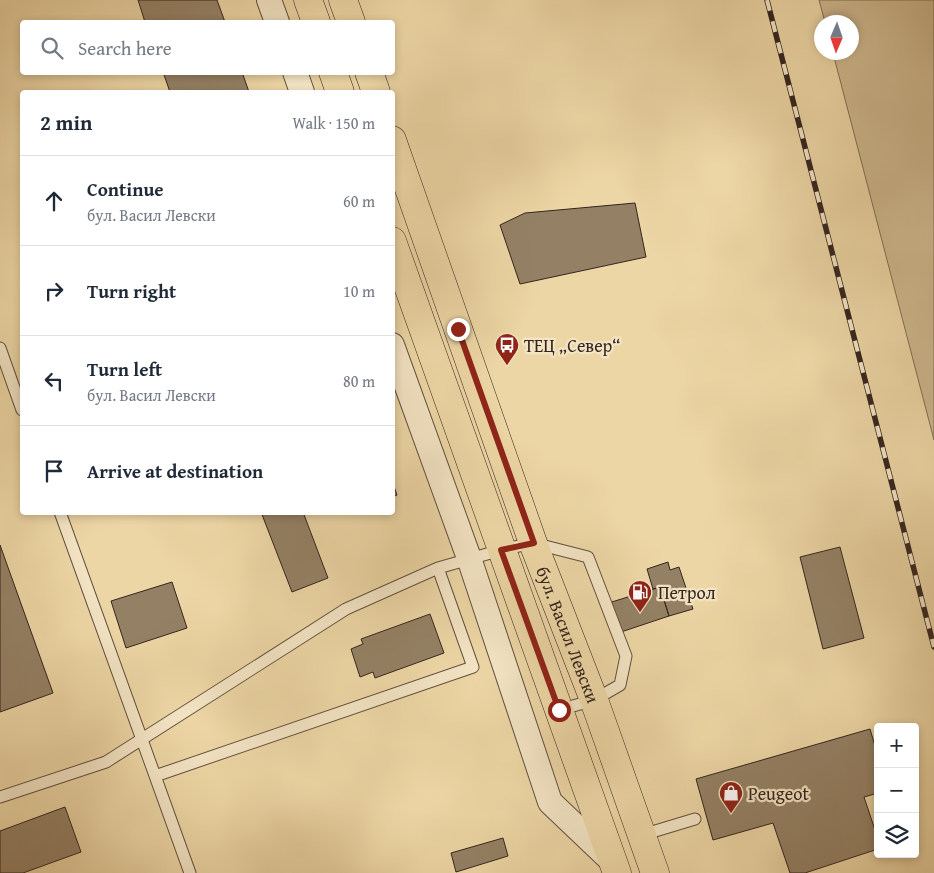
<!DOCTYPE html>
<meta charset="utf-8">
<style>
body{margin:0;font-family:"Gentium Book Plus",serif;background:#f6f6f7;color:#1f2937}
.controls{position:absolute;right:15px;bottom:15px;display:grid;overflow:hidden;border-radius:5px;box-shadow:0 2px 8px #0003}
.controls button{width:45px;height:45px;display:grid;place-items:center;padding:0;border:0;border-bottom:1px solid #e0e1e3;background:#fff;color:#1f2937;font:25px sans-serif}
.compass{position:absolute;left:814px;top:15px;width:45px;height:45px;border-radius:50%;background:#fff;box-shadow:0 2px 8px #0003;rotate:182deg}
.stop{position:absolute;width:15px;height:15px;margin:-11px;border:4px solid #8f2418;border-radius:50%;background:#fff}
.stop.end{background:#8f2418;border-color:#fff;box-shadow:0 1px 5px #0008}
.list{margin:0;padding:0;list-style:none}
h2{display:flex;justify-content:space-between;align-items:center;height:65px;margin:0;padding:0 20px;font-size:21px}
h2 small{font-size:16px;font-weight:400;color:#747a83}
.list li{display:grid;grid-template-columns:32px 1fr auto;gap:15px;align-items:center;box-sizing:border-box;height:90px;padding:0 20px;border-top:1px solid #e0e1e3}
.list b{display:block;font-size:19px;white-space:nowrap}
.list p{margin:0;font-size:16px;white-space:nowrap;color:#747a83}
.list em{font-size:16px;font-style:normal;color:#747a83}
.icon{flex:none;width:28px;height:28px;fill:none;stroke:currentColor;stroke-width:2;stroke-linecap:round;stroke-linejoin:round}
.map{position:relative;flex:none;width:934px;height:873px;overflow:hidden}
.search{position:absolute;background:#fff;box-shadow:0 2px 8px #0003;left:20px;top:20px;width:375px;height:55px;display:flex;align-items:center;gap:12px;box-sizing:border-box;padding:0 18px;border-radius:5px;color:#747a83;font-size:19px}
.panel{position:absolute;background:#fff;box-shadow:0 2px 8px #0003;left:20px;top:90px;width:375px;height:425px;border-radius:5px}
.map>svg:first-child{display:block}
.green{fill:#ceb88e;stroke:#816e56}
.building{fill:#948165;stroke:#34241f}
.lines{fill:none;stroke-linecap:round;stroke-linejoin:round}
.service-casing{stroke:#625040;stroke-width:13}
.minor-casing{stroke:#625040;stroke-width:26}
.primary-casing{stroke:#34241f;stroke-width:29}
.service{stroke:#f3e4c4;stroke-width:11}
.minor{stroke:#f3e4c4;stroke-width:24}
.primary{stroke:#edd6a5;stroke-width:28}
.rail-casing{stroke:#34241f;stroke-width:5.5}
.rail{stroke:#f3e4c4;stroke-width:4;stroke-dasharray:11;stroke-linecap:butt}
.route{stroke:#8f2418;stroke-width:6}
.labels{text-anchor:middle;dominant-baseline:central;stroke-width:4.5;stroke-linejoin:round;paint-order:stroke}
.poi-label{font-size:18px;fill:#34241f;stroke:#f3e4c4;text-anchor:start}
.street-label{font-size:18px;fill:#34241f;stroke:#f3e4c4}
</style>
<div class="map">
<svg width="934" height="873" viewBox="0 0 934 873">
<rect width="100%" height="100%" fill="#edd6a5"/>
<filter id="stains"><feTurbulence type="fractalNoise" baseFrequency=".004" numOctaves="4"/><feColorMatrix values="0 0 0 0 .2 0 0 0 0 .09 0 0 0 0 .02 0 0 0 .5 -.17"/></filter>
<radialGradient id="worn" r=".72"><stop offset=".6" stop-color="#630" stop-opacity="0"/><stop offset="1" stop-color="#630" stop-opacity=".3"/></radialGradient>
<path class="green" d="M819,0H934V440L833,53L852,52V22H825Z"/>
<path class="building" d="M138,0H217L225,22H145Z
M163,72H242L249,92H170Z
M635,203L646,257L520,284L500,225L525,213Z
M392,481L397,495L392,497Z
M261,512H303L328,578L292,592Z
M0,545L53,693L0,712Z
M840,547L864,638L823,649L800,557Z
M668,562L670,570L679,567L693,609L669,616L660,587L653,589L647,569Z
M172,582L187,628L126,648L111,601Z
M660,587L669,616L612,635L602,605Z
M430,614L444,653L375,678L373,672L360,677L351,649L363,644L361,639Z
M870,729L878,756V793L864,797L878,839V849L805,873H790L773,823L713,840L696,779Z
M65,807L81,852L23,873H0V831Z
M503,838L508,856L456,872L451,853Z"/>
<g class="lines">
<g class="service-casing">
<path id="service" d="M0,348L22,410
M60,512L190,873
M155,776L473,667L438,568
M0,797L106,762L346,609L438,568L501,550L533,543L588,557L626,656L620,685L594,700L559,710
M642,835L695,819"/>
</g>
<g class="minor-casing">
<path id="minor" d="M269,0L277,22
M295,72L302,92
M392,345L469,558L550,802L613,862"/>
</g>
<g class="primary-casing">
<g id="primary">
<path d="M308,0L316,22"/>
<path d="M343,0L351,22"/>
<path d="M333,72L340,92"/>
<path d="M369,72L376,92"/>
<path id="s1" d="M392,140L533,543L594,700L655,873"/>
<path d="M392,241L617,873"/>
</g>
</g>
<use href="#service" class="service"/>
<use href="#minor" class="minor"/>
<use href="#primary" class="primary"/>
<g class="rail-casing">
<path id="rail" d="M767,0L934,647"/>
</g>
<use href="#rail" class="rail"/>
</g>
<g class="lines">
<path class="route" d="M458,329L534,543L501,550L559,710"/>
</g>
<defs>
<g id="bus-pin" transform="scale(1.25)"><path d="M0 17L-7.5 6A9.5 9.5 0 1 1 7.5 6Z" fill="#8f2418" stroke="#f3e4c4"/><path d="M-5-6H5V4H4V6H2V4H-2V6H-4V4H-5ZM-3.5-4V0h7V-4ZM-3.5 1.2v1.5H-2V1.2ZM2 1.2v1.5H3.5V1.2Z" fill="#fff"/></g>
<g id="fuel-pin" transform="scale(1.25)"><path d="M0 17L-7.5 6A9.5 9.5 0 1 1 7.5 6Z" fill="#8f2418" stroke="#f3e4c4"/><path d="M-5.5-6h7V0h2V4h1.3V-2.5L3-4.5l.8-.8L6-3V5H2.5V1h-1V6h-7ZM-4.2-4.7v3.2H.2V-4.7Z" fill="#fff"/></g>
<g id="shop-pin" transform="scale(1.25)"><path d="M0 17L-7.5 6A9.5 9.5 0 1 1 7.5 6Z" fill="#8f2418" stroke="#f3e4c4"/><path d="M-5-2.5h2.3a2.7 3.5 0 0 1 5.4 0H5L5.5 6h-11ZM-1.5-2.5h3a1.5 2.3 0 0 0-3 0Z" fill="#fff"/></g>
</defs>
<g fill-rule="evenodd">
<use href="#bus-pin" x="507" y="345"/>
<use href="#fuel-pin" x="640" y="592"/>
<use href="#shop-pin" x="731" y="793"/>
</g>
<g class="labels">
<g class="poi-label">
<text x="524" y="345">ТЕЦ „Север“</text>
<text x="658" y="592">Петрол</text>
<text x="748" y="793">Peugeot</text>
</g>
<g class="street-label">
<text stroke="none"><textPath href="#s1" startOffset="525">бул. Васил Левски</textPath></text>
</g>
</g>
<rect width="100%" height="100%" filter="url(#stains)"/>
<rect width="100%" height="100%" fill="url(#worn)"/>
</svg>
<div class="controls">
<button>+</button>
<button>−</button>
<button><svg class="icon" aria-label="layers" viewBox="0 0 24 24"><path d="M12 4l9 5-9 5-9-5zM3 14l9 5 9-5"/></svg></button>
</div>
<svg class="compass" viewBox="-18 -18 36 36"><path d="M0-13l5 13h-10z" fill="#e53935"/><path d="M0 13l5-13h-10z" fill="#747a83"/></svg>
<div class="stop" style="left:559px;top:710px"></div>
<div class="stop end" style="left:458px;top:329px"></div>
<div class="search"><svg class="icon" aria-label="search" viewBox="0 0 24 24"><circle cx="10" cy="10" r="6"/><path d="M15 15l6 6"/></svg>Search here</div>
<section class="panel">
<h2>2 min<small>Walk · 150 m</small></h2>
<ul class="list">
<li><svg class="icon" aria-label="ahead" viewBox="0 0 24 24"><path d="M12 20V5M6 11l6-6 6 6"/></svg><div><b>Continue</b><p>бул. Васил Левски</p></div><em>60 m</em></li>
<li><svg class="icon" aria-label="right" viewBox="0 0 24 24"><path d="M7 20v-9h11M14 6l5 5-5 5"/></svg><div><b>Turn right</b></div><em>10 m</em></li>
<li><svg class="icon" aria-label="left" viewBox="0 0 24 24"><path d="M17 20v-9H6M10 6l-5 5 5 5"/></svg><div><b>Turn left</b><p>бул. Васил Левски</p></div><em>80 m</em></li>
<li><svg class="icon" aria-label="arrive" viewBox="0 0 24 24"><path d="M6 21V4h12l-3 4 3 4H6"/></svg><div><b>Arrive at destination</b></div></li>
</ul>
</section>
</div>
